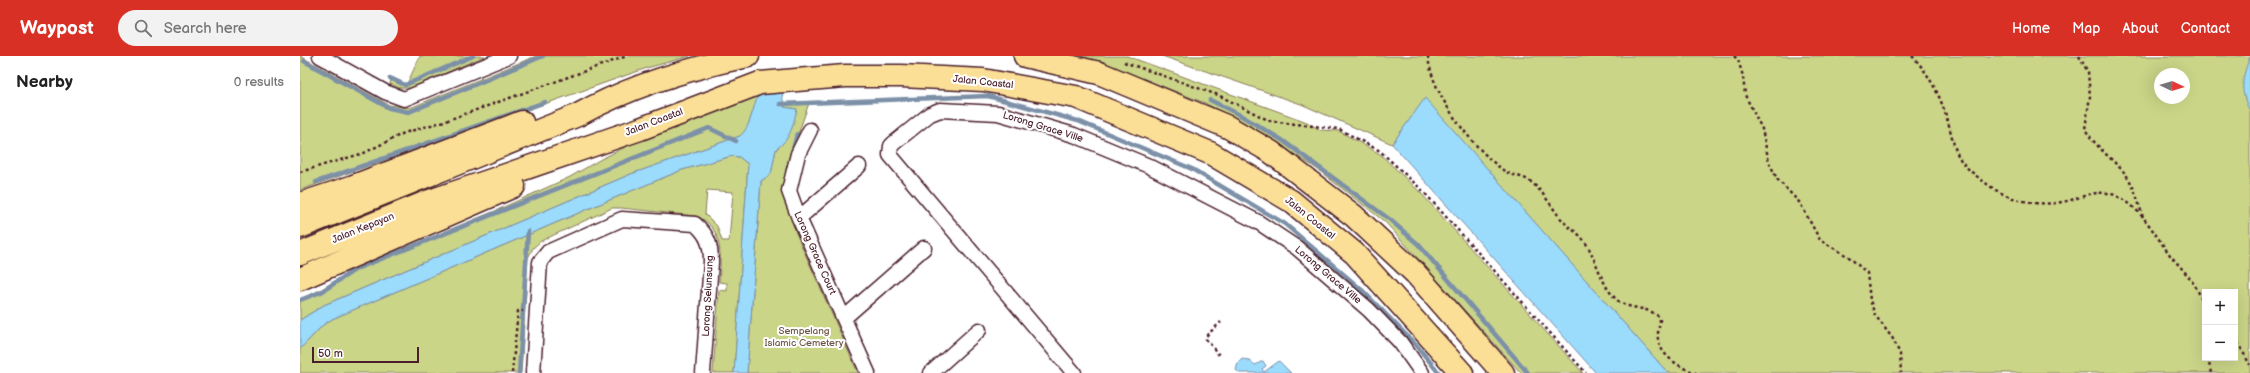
<!DOCTYPE html>
<meta charset="utf-8">
<style>
body{margin:0;font-family:"Balsamiq Sans",sans-serif;background:#f2f2f2;color:#222}
.controls{position:absolute;right:12px;bottom:12px;display:grid;overflow:hidden;border-radius:0px;box-shadow:0 4px 16px #0002}
.controls button{width:36px;height:36px;display:grid;place-items:center;padding:0;border:0;border-bottom:1px solid #e0e0e0;background:#fff;color:#222;font:20px sans-serif}
.compass{position:absolute;left:1854px;top:12px;width:36px;height:36px;border-radius:50%;background:#fff;box-shadow:0 4px 16px #0002;rotate:94deg}
.scale{position:absolute;left:12px;bottom:10px;width:107px;box-sizing:border-box;padding-left:4px;border:2px solid #4a1f2b;border-top:0;font-size:11px;line-height:14px;white-space:nowrap;color:#4a1f2b;-webkit-text-stroke:3px #fff;paint-order:stroke}
.list{margin:0;padding:0;list-style:none}
h2{display:flex;justify-content:space-between;align-items:center;height:52px;margin:0;padding:0 16px;font-size:17px}
h2 small{font-size:13px;font-weight:400;color:#767676}
.icon{flex:none;width:22px;height:22px;fill:none;stroke:currentColor;stroke-width:2;stroke-linecap:round;stroke-linejoin:round}
.map{position:relative;flex:none;width:1950px;height:317px;overflow:hidden}
header{display:flex;align-items:center;gap:24px;box-sizing:border-box;height:56px;padding:0 20px;background:#d93025;color:#fff}
header strong{font-size:19px}
nav{display:flex;gap:22px;margin-inline-start:auto;font-size:14px}
.search{width:280px;height:36px;background:#f2f2f2;display:flex;align-items:center;gap:10px;box-sizing:border-box;padding:0 14px;border-radius:22px;color:#767676;font-size:15px}
main{display:flex}
aside{flex:1;background:#fff}
.map>svg:first-child{display:block}
.green{fill:#cad588;stroke:#8a7a5a;fill-rule:evenodd}
.water{fill:#9bdbfc;stroke:#7b90a8}
.lines{fill:none;stroke-linecap:round;stroke-linejoin:round}
.stream{stroke:#7b90a8;stroke-width:4.5}
.minor-casing{stroke:#4a1f2b;stroke-width:17}
.trunk-casing{stroke:#4a1f2b;stroke-width:25}
.path{stroke:#4a1f2b;stroke-width:2.5;stroke-dasharray:3 3;stroke-linecap:butt}
.minor{stroke:#fff;stroke-width:14}
.trunk{stroke:#fbdf96;stroke-width:22}
.labels{text-anchor:middle;dominant-baseline:central;stroke-width:4;stroke-linejoin:round;paint-order:stroke}
.street-label{font-size:10px;fill:#4a1f2b;stroke:#fff}
.park-label{font-size:10px;fill:#705647;stroke:#fff}
</style>
<header>
<strong>Waypost</strong>
<div class="search"><svg class="icon" aria-label="search" viewBox="0 0 24 24"><circle cx="10" cy="10" r="6"/><path d="M15 15l6 6"/></svg>Search here</div>
<nav><a>Home</a><a>Map</a><a>About</a><a>Contact</a></nav>
</header>
<main>
<aside>
<h2>Nearby<small>0 results</small></h2>
<ul class="list">
</ul>
</aside>
<div class="map">
<svg width="1950" height="317" viewBox="0 0 1950 317">
<rect width="100%" height="100%" fill="#fff"/>
<filter id="ink" filterUnits="userSpaceOnUse"><feTurbulence type="fractalNoise" baseFrequency=".025" numOctaves="2"/><feDisplacementMap in="SourceGraphic" scale="8" xChannelSelector="R" yChannelSelector="G"/><feConvolveMatrix kernelMatrix="1 2 1 2 8 2 1 2 1" color-interpolation-filters="sRGB"/></filter>
<g filter="url(#ink)">
<path class="green" d="M0,0L89,49L110,52L236,0H390L347,12L0,134Z
M120,0H185L110,32H100L90,28L91,23L106,30Z
M773,0H827L1007,66L1020,74L1039,75L1080,98L1120,136L1283,317H1221L1085,166L1017,113L962,77L905,47L800,6Z
M862,0H1950V317H1368L1125,43L1092,88L1001,48ZM1860,18H1884V42H1860ZM1905,236H1935V302H1905Z
M482,32V36L459,39L446,75L440,80L331,118L24,249L0,264V243L20,234L56,212L195,155L270,121L301,103L354,77L452,39Z
M484,47H509L488,107L484,129L498,174L495,175L558,317H447L461,125L471,118L476,93C491,83 492,69 497,53L484,51Z
M432,100L439,101L448,108L434,317H413L419,234L427,235V227L419,226C421,201 424,170 396,160L321,152H312L241,185L233,192L228,202L221,317H0V293L23,269L32,263L295,150L382,114ZM407,134L433,136L429,185H422L417,170L405,158Z"/>
<path class="water" d="M1950,1V55C1939,35 1942,21 1950,1Z
M482,36L484,51L497,53C493,69 491,83 476,93L471,118L461,125L447,317H434L448,108L439,101L432,100L382,114L295,150L32,263L23,269L0,293V264L24,249L331,118L440,80C451,71 452,52 459,38Z
M1125,42L1368,317H1296L1092,88Z
M942,303L949,304L955,309L963,305L966,310L962,313L964,316L979,305L991,317H939L936,314L938,307Z"/>
<g class="lines">
<path class="stream" d="M4,5L89,52L109,56L243,0
M90,22L105,29L173,0
M910,44L940,59L982,84L1089,163L1118,188L1228,317
M480,48L688,40L778,65L892,113L985,168L1063,235L1117,290L1139,317
M487,116L497,78
M16,126L245,46
M0,244L21,236L56,213L409,72L436,85
M219,317L228,175"/>
<g class="minor-casing">
<path id="minor" d="M20,0L85,36L104,43L209,0
M510,74L498,98L489,135L499,162L568,317
M499,162L559,110
M544,262L624,192
M233,317L240,206L248,196L322,163L395,168C408,179 411,189 411,206L403,317
M631,317L679,274
M774,317L590,99L591,90L594,87L630,58L640,54L698,57L774,79L849,110L958,166L997,192L1069,254L1100,286L1122,317"/>
</g>
<g class="trunk-casing">
<path id="trunk" d="M725,0L799,17L928,71L971,96L1054,160L1115,217L1203,317
M0,148L51,131L222,66
M0,171L278,59C330,30 390,12 448,0
M0,198L127,146L340,73L460,27L545,20H601L683,24L776,41L910,97L991,145L1054,197L1162,317
M0,223L214,130"/>
</g>
<path class="path" d="M1128,0C1131,38 1173,92 1203,114C1211,120 1224,120 1231,126C1245,137 1252,153 1264,166C1269,172 1277,176 1282,182C1297,200 1299,227 1316,243C1328,255 1348,249 1360,262C1360,269 1357,276 1358,283C1361,301 1381,312 1396,317
M1434,0L1438,4L1443,20L1445,39L1462,73L1469,106L1477,123L1500,147L1520,184L1549,201L1567,217L1570,244L1575,259L1593,283L1600,298L1601,317
M1612,0C1628,16 1641,41 1647,63C1652,77 1653,94 1662,106C1668,114 1679,122 1687,128C1710,146 1743,152 1771,144C1784,140 1798,134 1812,138C1839,147 1854,178 1870,199C1887,219 1903,233 1905,261
M1779,0L1788,16L1790,40L1785,73C1795,90 1809,100 1823,115C1834,127 1838,146 1843,161
M824,6L918,39L970,65L1039,73L1080,95L1122,134L1286,317
M0,116L64,97L104,77L148,64L327,0
M1935,281L1950,309
M919,299L906,283V280L921,266
M1908,302L1911,317
M212,317L218,255H223"/>
<use href="#minor" class="minor"/>
<use href="#trunk" class="trunk"/>
</g>
</g>
<g class="labels">
<g class="street-label">
<text transform="translate(683 26) rotate(6)">Jalan Coastal</text>
<text transform="translate(354 66) rotate(-21)">Jalan Coastal</text>
<text transform="translate(743 71) rotate(17)">Lorong Grace Ville</text>
<text transform="translate(1010 162) rotate(39)">Jalan Coastal</text>
<text transform="translate(63 172) rotate(-22)">Jalan Kepayan</text>
<text transform="translate(515 197) rotate(66)">Lorong Grace Court</text>
<text transform="translate(1028 219) rotate(40)">Lorong Grace Ville</text>
<text transform="translate(408 240) rotate(-87)">Lorong Selunsung</text>
</g>
<g class="park-label">
<text x="504" y="275">Sempelang<tspan x="504" dy="12">Islamic Cemetery</tspan></text>
</g>
</g>
</svg>
<div class="controls">
<button>+</button>
<button>−</button>
</div>
<svg class="compass" viewBox="-18 -18 36 36"><path d="M0-13l5 13h-10z" fill="#e53935"/><path d="M0 13l5-13h-10z" fill="#767676"/></svg>
<div class="scale">50 m</div>
</div>
</main>
